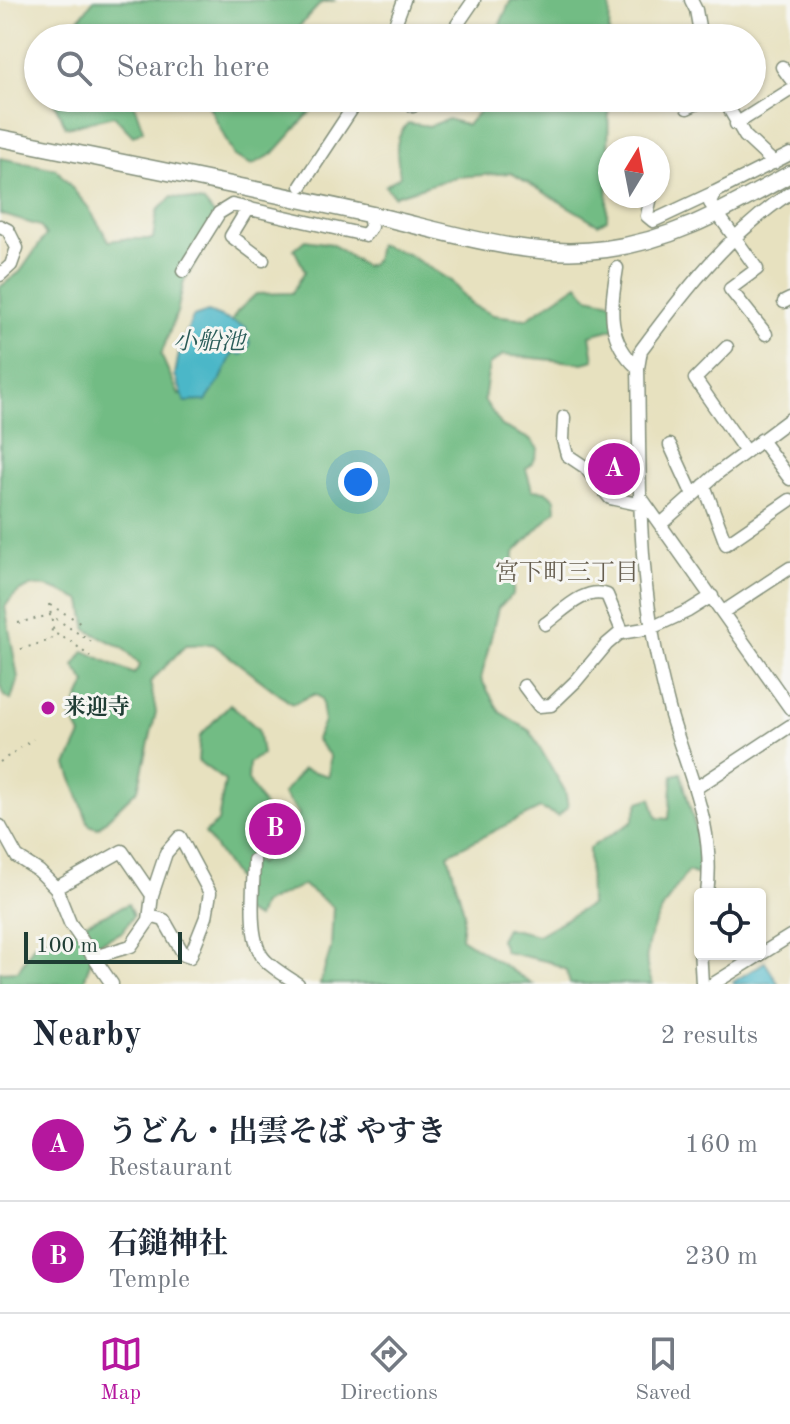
<!DOCTYPE html>
<meta charset="utf-8">
<style>
body{margin:0;font-family:"Old Standard TT","Noto Serif JP",serif;background:#f2f2f3;color:#1f2937}
.controls{position:absolute;right:24px;bottom:24px;display:grid;overflow:hidden;border-radius:8px;box-shadow:0 2px 6px #0004}
.controls button{width:72px;height:72px;display:grid;place-items:center;padding:0;border:0;border-bottom:2px solid #e0e1e3;background:#fff;color:#1f2937;font:40px sans-serif}
.compass{position:absolute;left:598px;top:136px;width:72px;height:72px;border-radius:50%;background:#fff;box-shadow:0 2px 6px #0004;rotate:10deg}
.scale{position:absolute;left:24px;bottom:20px;width:158px;box-sizing:border-box;padding-left:8px;border:4px solid #1f3d34;border-top:0;font-size:22px;line-height:28px;white-space:nowrap;color:#1f3d34;-webkit-text-stroke:6px #f6f6f2;paint-order:stroke}
.you{position:absolute;left:358px;top:482px;width:28px;height:28px;margin:-20px;border:6px solid #fff;border-radius:50%;background:#1a73e8;box-shadow:0 0 0 12px #1a73e833}
.badge{display:grid;place-items:center;width:52px;height:52px;border-radius:50%;background:#b5179e;color:#fff;font-size:26px;font-weight:700}
.pin{position:absolute;translate:-50% -50%;border:4px solid #fff;box-shadow:0 2px 8px #0006}
.list{margin:0;padding:0;list-style:none}
h2{display:flex;justify-content:space-between;align-items:center;height:104px;margin:0;padding:0 32px;font-size:34px}
h2 small{font-size:26px;font-weight:400;color:#747a83}
.list li{display:grid;grid-template-columns:52px 1fr auto;gap:24px;align-items:center;box-sizing:border-box;height:112px;padding:0 32px;border-top:2px solid #e0e1e3}
.list b{display:block;font-size:30px;white-space:nowrap}
.list p{margin:0;font-size:26px;white-space:nowrap;color:#747a83}
.list em{font-size:26px;font-style:normal;color:#747a83}
.icon{flex:none;width:44px;height:44px;fill:none;stroke:currentColor;stroke-width:2;stroke-linecap:round;stroke-linejoin:round}
.map{position:relative;flex:none;width:790px;height:984px;overflow:hidden}
.search{position:absolute;background:#fff;box-shadow:0 2px 6px #0004;left:24px;right:24px;top:24px;height:88px;display:flex;align-items:center;gap:20px;box-sizing:border-box;padding:0 28px;border-radius:44px;color:#747a83;font-size:30px}
.sheet{height:328px;background:#fff}
nav{display:flex;justify-content:space-around;align-items:center;box-sizing:border-box;height:112px;border-top:2px solid #e0e1e3;background:#fff;font-size:22px;color:#747a83}
nav a{display:grid;justify-items:center;gap:4px}
nav .on{color:#b5179e}
.map>svg:first-child{display:block}
.forest{fill:#72bc84;stroke:#487c5c;stroke-width:2}
.water{fill:#4bb7c8;stroke:#357a7e;stroke-width:2}
.lines{fill:none;stroke-linecap:round;stroke-linejoin:round}
.minor-casing{stroke:#838f7a;stroke-width:15}
.tertiary-casing{stroke:#838f7a;stroke-width:19}
.path{stroke:#838f7a;stroke-width:2;stroke-dasharray:2 6;stroke-linecap:butt}
.minor{stroke:#fff;stroke-width:12}
.tertiary{stroke:#fff;stroke-width:16}
.poi-dot{fill:#b5179e;stroke:#f6f6f2;stroke-width:3}
.labels{text-anchor:middle;dominant-baseline:central;stroke-width:6;stroke-linejoin:round;paint-order:stroke}
.poi-label{font-size:22px;font-weight:bold;fill:#1f3d34;stroke:#f6f6f2;text-anchor:start}
.water-label{font-size:24px;font-style:italic;fill:#2a5c59;stroke:#f6f6f2}
.neighbourhood-label{font-size:24px;fill:#675f50;stroke:#f6f6f2}
</style>
<div class="map">
<svg width="790" height="984" viewBox="0 0 790 984">
<rect width="100%" height="100%" fill="#f6f6f2"/>
<filter id="ink" filterUnits="userSpaceOnUse"><feTurbulence type="fractalNoise" baseFrequency=".0125" numOctaves="2"/><feDisplacementMap in="SourceGraphic" scale="16" xChannelSelector="R" yChannelSelector="G"/><feConvolveMatrix kernelMatrix="1 2 1 2 8 2 1 2 1" color-interpolation-filters="sRGB"/></filter>
<filter id="wash" filterUnits="userSpaceOnUse"><feTurbulence type="fractalNoise" baseFrequency=".006" numOctaves="4" result="noise"/><feDisplacementMap in="SourceGraphic" scale="32" xChannelSelector="R" yChannelSelector="G"/><feGaussianBlur stdDeviation="1.8" result="paint"/><feColorMatrix in="noise" values="0 0 0 0 0 0 0 0 0 0 0 0 0 0 0 0 0 1.4 0 .05"/><feComposite in="paint" operator="in"/></filter>
<g filter="url(#wash)">
<rect width="100%" height="100%" fill="#e7e1bf"/>
<path class="forest" d="M94,0H336L321,3L295,31L293,38H68L77,21Z
M511,0H610L609,38H461L474,29L495,35Z
M57,98H132L143,130L133,136L114,116L66,127L54,102Z
M205,98H323L273,154L252,165L234,156Z
M485,98H609L607,219L598,224L511,173L456,177L394,196L385,186L400,176C397,153 392,141 408,123L430,126L448,119L467,125L483,107Z
M0,158L56,169L88,207L109,241L124,239H153L157,211L172,197L204,202L220,222L184,281L177,312L161,355L179,395L198,378L237,312L256,294L292,293L305,271L294,249L305,240L332,244L365,267L375,261L378,244L407,254L451,281L472,305L493,315L526,319L578,284L588,297L612,302L616,328L590,335L594,360L583,363L503,355L489,365L484,400L502,426L531,440L538,449L534,461L526,469L532,490L545,491L555,499L556,510L514,553L513,594L498,608L481,679L500,712L530,731L565,791L568,807L558,816L540,808L448,854L464,912L461,938L533,984H320L331,948L333,907L303,885L262,904L257,918L234,907L242,887L205,833L218,822L225,781L198,761L200,736L230,704L258,729L262,754L249,763L248,780L268,813L253,824L244,847L259,864L274,849L299,814L283,794L303,769L329,776L330,756L316,739L324,722L322,699L315,694L292,704L213,644L186,645L150,682L156,712L138,789L98,828L89,825L67,765L81,735L71,716L86,683L74,666L84,651L134,674L140,665L123,648L87,630L82,601C52,587 26,573 5,607L18,678L11,700L4,696L0,681V287L20,272L46,235L40,226L0,214Z
M681,773L700,845L698,875L688,871C666,901 632,947 653,984H570L566,970L550,962L505,952L500,939L506,928L538,935L590,905L589,848L632,822L639,802L651,798L657,818L669,819L673,775Z
M128,904L133,916L122,932L96,944L83,984H0V972L18,971L35,943L62,934Z"/>
<path class="water" d="M208,312L246,327L250,345L242,355L233,353L221,379L206,401L185,402L175,375L180,347L193,317Z
M765,962L778,983L734,984L733,982Z"/>
</g>
<g filter="url(#ink)">
<g class="lines">
<g class="minor-casing">
<path id="minor" d="M691,0L696,10L701,38
M390,38L404,0
M448,38L474,0
M782,67L790,78
M723,98L745,136L774,163
M413,106L416,98
M687,108L708,98
M736,124L790,90
M652,145L654,148
M301,186L359,98
M651,196L647,216L653,221L715,192
M248,208L231,236L263,260
M0,226L8,230L17,248L11,265L0,275
M617,268C611,307 605,339 638,368
M183,271L219,213L232,205L365,235L371,227L369,214
M784,302L790,299
M766,334L730,289L757,269L710,203L715,192L790,154
M727,347L695,379L746,452
M564,417L563,440L567,455L585,467L610,498L642,505
M761,440L790,479
M670,445L693,495
M704,485L726,544L790,500
M642,499L790,708
M661,524L719,472L790,419
M723,612L790,568
M545,624C562,612 585,586 607,595L623,633
M524,686L539,706L551,705L576,681L607,644L620,633L651,628L688,611L712,596
M696,788L790,726
M0,826L17,857L39,871L56,888
M254,860C254,886 246,942 266,961C275,970 288,977 298,984
M707,894C716,826 688,775 670,712C663,685 656,656 652,629C637,543 640,455 638,368L641,350C684,292 729,233 790,193
M700,948L702,984
M94,957L131,946L149,920L152,895L166,853L180,837L210,893L206,917L190,957L184,955L164,920L150,916
M112,984L70,923L56,888L122,851L152,895
M713,984L790,936"/>
</g>
<g class="tertiary-casing">
<path id="tertiary" d="M0,138C123,163 246,187 368,214C446,231 526,260 606,249C676,240 730,207 790,174"/>
</g>
<path class="path" d="M752,44L759,40
M49,604L54,633L72,642L90,657
M50,605L83,624
M18,623L50,615L93,643
M21,649L51,640L52,628
M0,762L33,739"/>
<use href="#minor" class="minor"/>
<use href="#tertiary" class="tertiary"/>
</g>
</g>
<circle class="poi-dot" cx="48" cy="708" r="8"/>
<g class="labels">
<g class="poi-label">
<text x="64" y="708">来迎寺</text>
</g>
<g class="water-label">
<text x="209" y="343">小船池</text>
</g>
<g class="neighbourhood-label">
<text x="567" y="574">宮下町三丁目</text>
</g>
</g>
</svg>
<div class="controls">
<button><svg class="icon" aria-label="locate" viewBox="0 0 24 24"><circle cx="12" cy="12" r="6"/><path d="M12 2v4M12 18v4M2 12h4M18 12h4"/></svg></button>
</div>
<svg class="compass" viewBox="-18 -18 36 36"><path d="M0-13l5 13h-10z" fill="#e53935"/><path d="M0 13l5-13h-10z" fill="#747a83"/></svg>
<div class="scale">100 m</div>
<div class="you"></div>
<div class="pin badge" style="left:614px;top:469px">A</div>
<div class="pin badge" style="left:275px;top:829px">B</div>
<div class="search"><svg class="icon" aria-label="search" viewBox="0 0 24 24"><circle cx="10" cy="10" r="6"/><path d="M15 15l6 6"/></svg>Search here</div>
</div>
<section class="sheet">
<h2>Nearby<small>2 results</small></h2>
<ul class="list">
<li><span class="badge">A</span><div><b>うどん・出雲そば やすき</b><p>Restaurant</p></div><em>160 m</em></li>
<li><span class="badge">B</span><div><b>石鎚神社</b><p>Temple</p></div><em>230 m</em></li>
</ul>
</section>
<nav>
<a class="on"><svg class="icon" aria-label="map" viewBox="0 0 24 24"><path d="M3 6l6-2 6 2 6-2v14l-6 2-6-2-6 2zM9 4v14M15 6v14"/></svg>Map</a>
<a><svg class="icon" aria-label="directions" viewBox="0 0 24 24"><path d="M12 3l9 9-9 9-9-9zM9 14v-3h6M13 9l2 2-2 2"/></svg>Directions</a>
<a><svg class="icon" aria-label="saved" viewBox="0 0 24 24"><path d="M7 4h10v16l-5-4-5 4z"/></svg>Saved</a>
</nav>
